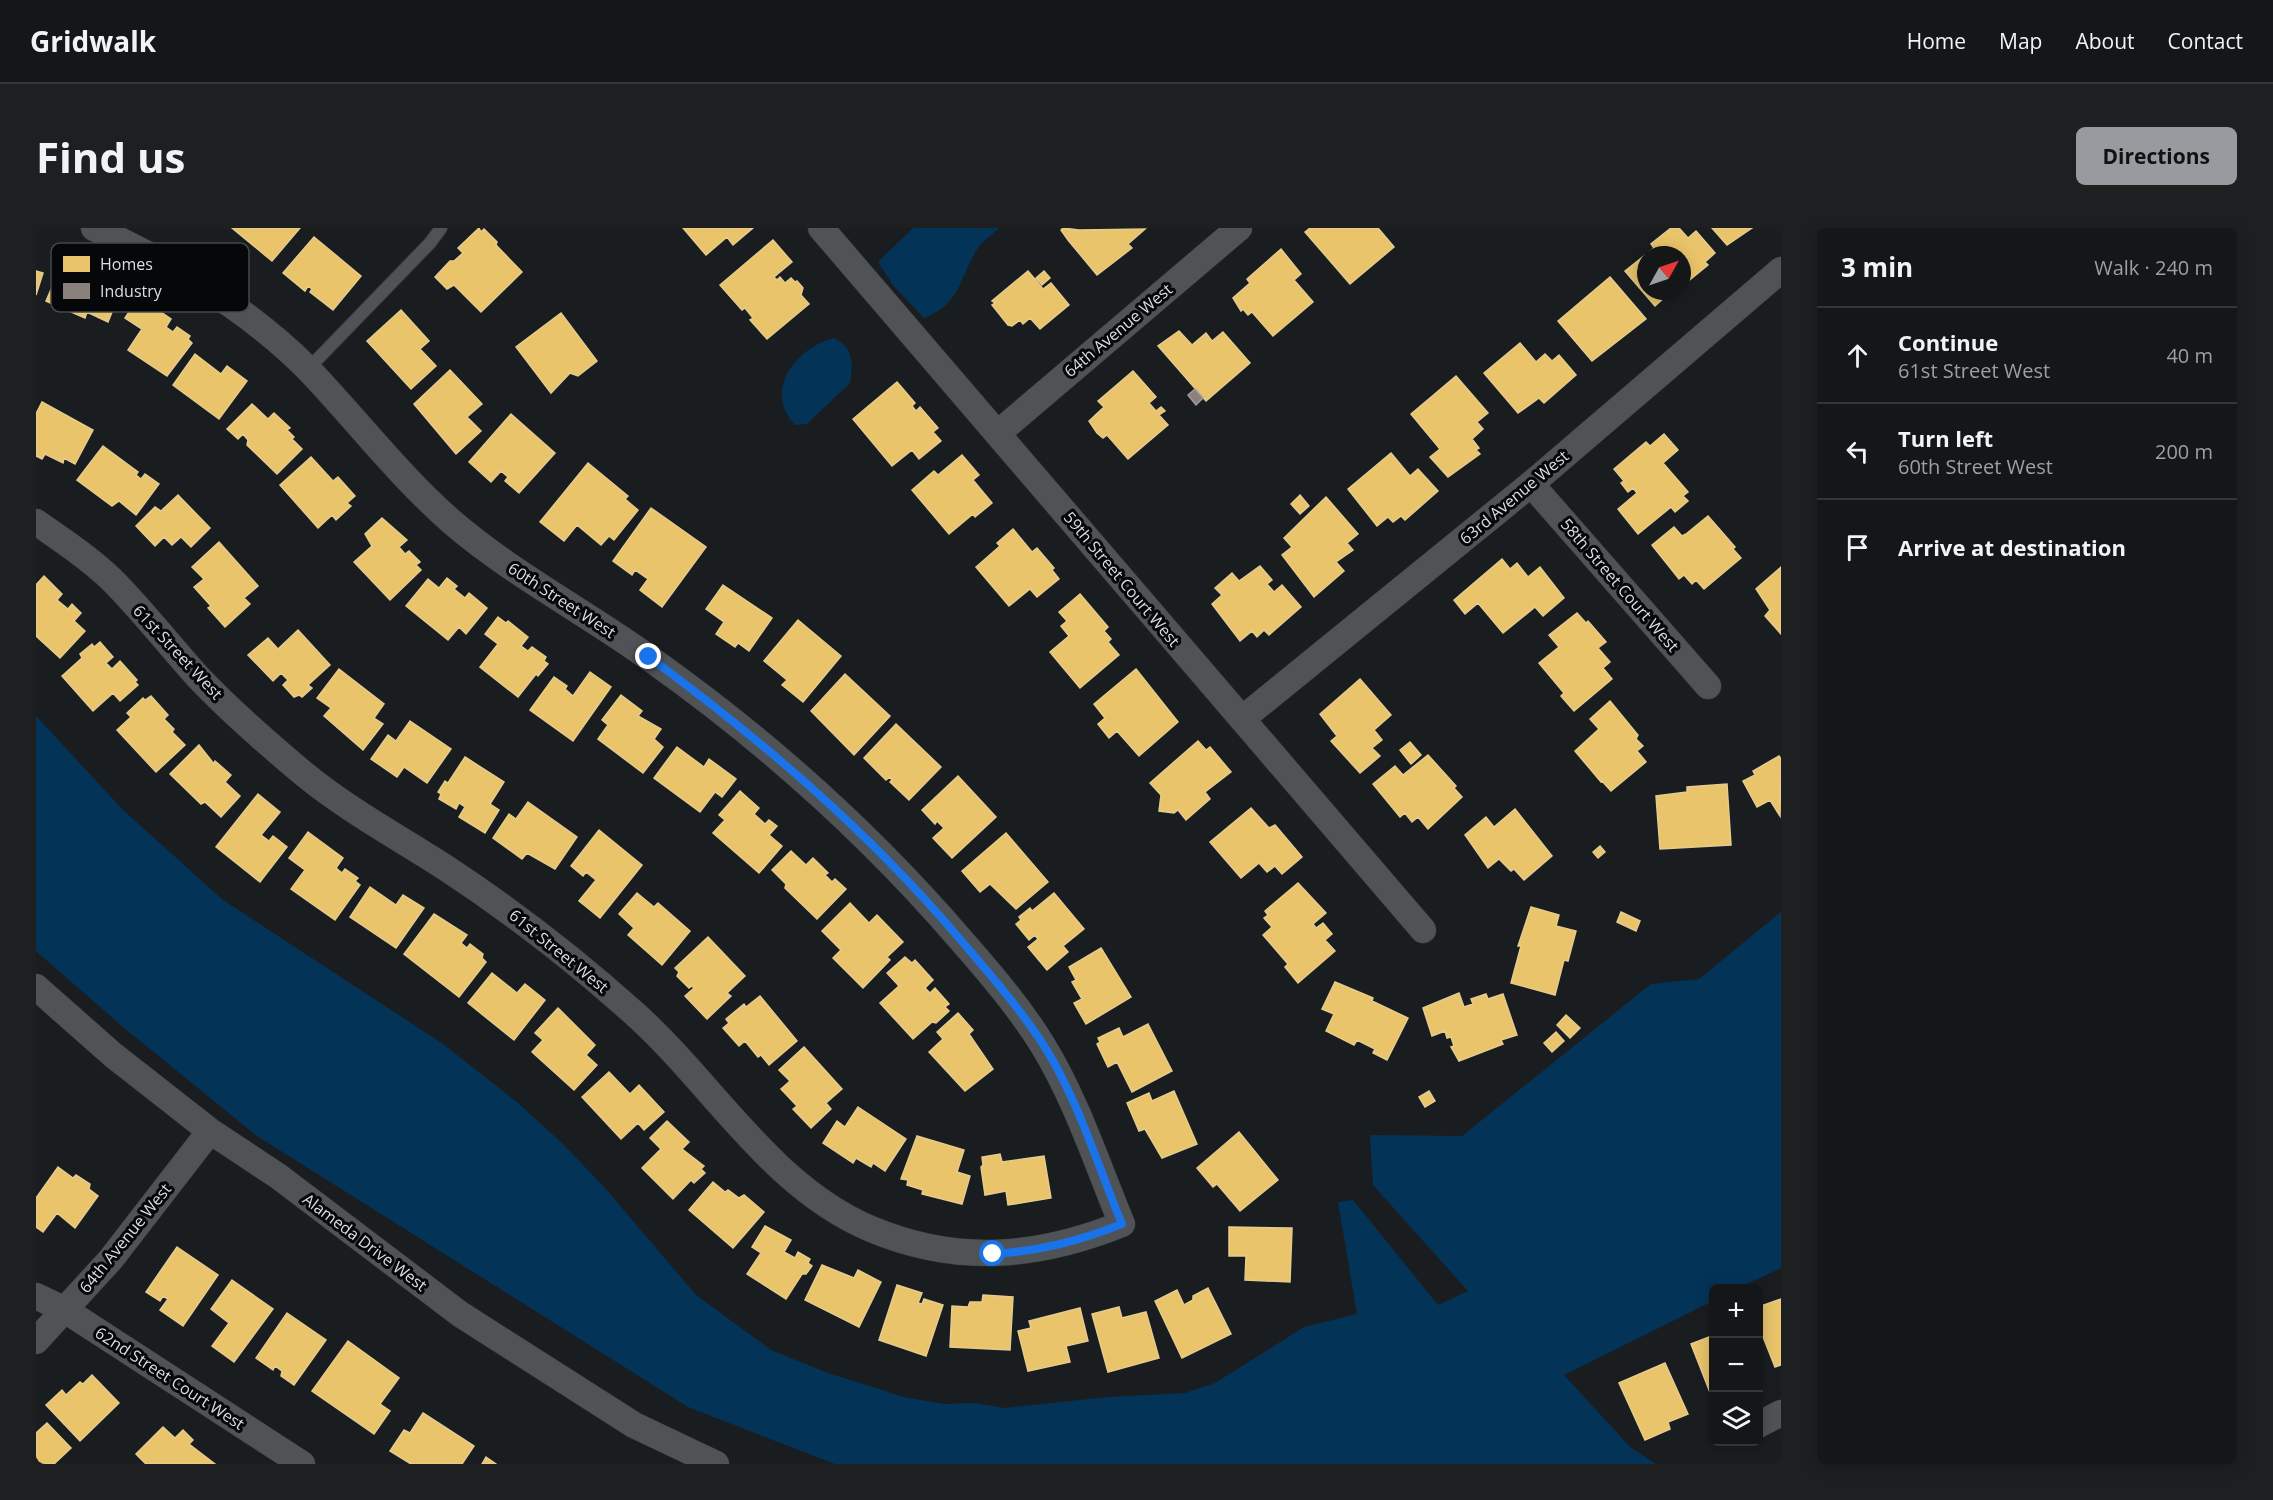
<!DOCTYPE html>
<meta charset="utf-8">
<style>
body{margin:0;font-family:"Open Sans",sans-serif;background:#1d1f21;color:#f1f3f6}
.controls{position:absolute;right:18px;bottom:18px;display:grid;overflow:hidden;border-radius:9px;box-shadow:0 3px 15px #0003}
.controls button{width:54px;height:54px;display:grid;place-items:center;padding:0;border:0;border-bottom:2px solid #333537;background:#141618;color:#f1f3f6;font:30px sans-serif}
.compass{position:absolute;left:1601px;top:18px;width:54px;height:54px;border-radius:50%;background:#141618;box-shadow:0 3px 15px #0003;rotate:50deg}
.stop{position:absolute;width:18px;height:18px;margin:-14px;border:4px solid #1a73e8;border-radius:50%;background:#fff}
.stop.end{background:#1a73e8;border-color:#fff;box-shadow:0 2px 6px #0008}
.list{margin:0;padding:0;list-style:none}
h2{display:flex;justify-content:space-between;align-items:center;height:78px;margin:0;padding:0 24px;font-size:26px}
h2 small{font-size:20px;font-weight:400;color:#9d9fa2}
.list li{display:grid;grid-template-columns:39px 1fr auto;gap:18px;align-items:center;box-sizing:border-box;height:96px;padding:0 24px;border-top:2px solid #333537}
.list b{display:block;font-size:22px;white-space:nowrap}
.list p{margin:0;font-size:20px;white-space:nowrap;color:#9d9fa2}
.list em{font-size:20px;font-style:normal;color:#9d9fa2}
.icon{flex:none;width:33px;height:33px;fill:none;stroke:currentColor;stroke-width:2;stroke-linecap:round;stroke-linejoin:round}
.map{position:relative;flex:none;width:1745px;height:1236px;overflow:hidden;border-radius:9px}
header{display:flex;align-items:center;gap:36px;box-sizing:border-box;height:84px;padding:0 30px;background:#141618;border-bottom:2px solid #333537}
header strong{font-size:28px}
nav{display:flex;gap:33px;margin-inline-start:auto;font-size:21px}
.intro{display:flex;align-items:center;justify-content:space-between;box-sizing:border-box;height:144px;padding:0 36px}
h1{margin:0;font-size:42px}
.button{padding:15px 27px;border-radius:9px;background:#979a9e;color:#111;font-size:21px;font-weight:700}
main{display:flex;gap:36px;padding:0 36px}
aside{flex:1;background:#141618;border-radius:9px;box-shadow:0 3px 15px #0003}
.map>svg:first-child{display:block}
.green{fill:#043358}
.homes{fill:#e9c46a;stroke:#e5cc8e;stroke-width:1.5}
.industry{fill:#8a817c;stroke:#a29d9b;stroke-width:1.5}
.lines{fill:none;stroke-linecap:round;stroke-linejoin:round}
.lane-casing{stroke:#353638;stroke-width:14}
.street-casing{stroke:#353638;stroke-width:27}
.lane{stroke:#505355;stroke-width:12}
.street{stroke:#505355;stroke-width:26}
.route{stroke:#1a73e8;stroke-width:8}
.labels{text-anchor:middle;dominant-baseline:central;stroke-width:6;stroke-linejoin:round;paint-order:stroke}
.street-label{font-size:16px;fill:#dbdee2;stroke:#060709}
.key{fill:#060709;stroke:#46484a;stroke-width:1.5}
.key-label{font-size:16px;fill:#dbdee2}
</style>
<header>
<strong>Gridwalk</strong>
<nav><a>Home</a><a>Map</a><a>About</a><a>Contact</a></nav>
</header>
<div class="intro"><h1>Find us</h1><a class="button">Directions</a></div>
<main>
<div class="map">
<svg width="1745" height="1236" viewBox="0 0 1745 1236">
<rect width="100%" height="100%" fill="#1a1d20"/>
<path class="green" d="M877,0H963C956,7 945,14 940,23C923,52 923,77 888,90L857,57L842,34Z
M797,110C818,119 817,135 814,155L771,196L759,197C727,163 759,121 797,110Z
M0,488L87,582L187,672L407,816L482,875L527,916L569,960L660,1067L735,1122L792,1145L868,1169L908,1176L939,1175L969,1180L1072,1169L1149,1165L1179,1155L1268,1099L1321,1086L1302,974L1317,972L1402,1077L1432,1063L1337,957L1334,907L1426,908L1615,756L1663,751L1745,684V1040L1703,1060H1678L1677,1073L1528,1147L1594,1219L1620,1236H799L652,1179L221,908L87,799L0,723Z"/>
<path class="homes" d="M196,0H264L236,33Z
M443,0L445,4L448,1L461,14L460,17L486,44L445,84L418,57L411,61L399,49L414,33H418L427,25L422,20Z
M647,0H717L697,17L691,9L670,27Z
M1027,0L1043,2L1109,1L1092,16L1096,20L1061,47L1032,12L1025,2Z
M1274,0H1342L1358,19L1314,56L1269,4Z
M1635,0H1643L1652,10L1660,3L1679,25L1669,34L1672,37L1650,55L1646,50V27H1610V63H1642L1634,70L1631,67L1619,78L1589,43L1618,20L1615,16Z
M1676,0H1716L1691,17Z
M278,9L325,48L297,82L274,64L276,61L272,58L269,63L247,45Z
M737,12L756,34L738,49L741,52L744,49L749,55L755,50L759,54L761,53L767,60L765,67L773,76L731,111L714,92L717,90L709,80L706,82L684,57Z
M1245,21L1265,46L1258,52L1277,74L1237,108L1216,84L1212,87L1207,81L1205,83L1197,70L1214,55L1211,51Z
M28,37L42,43L40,47L46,49L48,46L84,64L72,94L51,84L49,90L10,73L23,43L26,44Z
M0,43L7,45L0,67Z
M992,43L1007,61L1015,55L1033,77L1004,101L994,90L987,96L984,92L976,98L972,97L956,77L959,75L956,73Z
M1008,43L1014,50L1006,57L1000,50Z
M1574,49L1610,91L1556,133L1522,93Z
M103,69L135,91L130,99L137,104L141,99L154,108L152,111L156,115L131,148L92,122L106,101L89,90Z
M365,82L393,113L384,121L400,138L375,161L331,113Z
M525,85L561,133L542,148L534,145L515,165L480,119Z
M1143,103L1156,117L1170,105L1176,113L1187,104L1214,135L1170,173L1122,118Z
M1484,115L1500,134L1509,126L1516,133L1523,127L1540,147L1508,175L1503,170L1482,185L1448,145Z
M159,126L185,146L191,138L211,153L183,191L137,157Z
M414,142L446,176L431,189L445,203L420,226L378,176Z
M1097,143L1120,169L1113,175L1120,183L1125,179L1129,183L1123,187L1132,197L1092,231L1071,207L1067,210L1061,205L1053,193L1068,179L1062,173Z
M1420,148L1452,185L1441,194L1447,201L1436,211L1443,220L1440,222L1444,226L1412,249L1394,229L1404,221L1375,186Z
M861,154L879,175L876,178L880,183L884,179L902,200L897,204L905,213L883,231L876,222L856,238L817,191Z
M6,174L57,202L39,236L28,230L27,235L9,226L6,231L0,228V186Z
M216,176L232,191L238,185L254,200L251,202L258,209L256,211L266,221L241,246L211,217L212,212L207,206L202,211L191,201Z
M475,186L519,225L483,265L469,253L472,249L465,243L455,254L433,234Z
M1628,206L1642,222L1627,235L1652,264L1647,268L1652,273L1639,284L1635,279L1602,306L1582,281L1601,265L1597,260L1592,264L1585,255L1588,253L1578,241L1610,214L1614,218Z
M67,218L102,244L100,247L105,251L109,246L123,256L100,287L83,273L76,278L41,252Z
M1355,225L1374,248L1382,241L1402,263L1369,292L1365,288L1357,294L1352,289L1341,298L1312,261Z
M926,227L943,247L937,252L956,275L939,289L937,286L913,306L876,262L898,243L902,247Z
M275,229L297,253L302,249L319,268L311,275L315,278L300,292L296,287L282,300L244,257Z
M552,235L592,268L589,271L602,282L578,312L573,308L565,317L541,297L528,313L504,294Z
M142,267L174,300L155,319L145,309L136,317L128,309L119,318L100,298L119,279L125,283Z
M1264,267L1273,278L1264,286L1255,276Z
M1290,269L1322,306L1311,315L1317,322L1300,334L1308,343L1278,369L1246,327L1256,319L1248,310Z
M615,280L670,319L626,379L604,362L612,351L599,342L596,347L577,333Z
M1672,288L1699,319L1697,321L1705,330L1668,361L1660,352L1656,356L1648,347L1643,351L1616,317L1638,299L1646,308L1650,306Z
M346,290L371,312L363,319L369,326L373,323L384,334L380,337L385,342L354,372L318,334L336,318L329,306Z
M977,301L996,324L1001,320L1018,340L1016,342L1023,351L1001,369L994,361L973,378L940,339L964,318L961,315Z
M183,314L222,358L208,370L214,376L189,399L172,380L175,378L158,359L168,351L156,339Z
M1466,331L1474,341L1481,335L1492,349L1504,339L1528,370L1507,388L1499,379L1467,405L1442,375L1429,386L1418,372Z
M1224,338L1236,352L1231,356L1238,364L1246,357L1265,379L1233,407L1228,402L1221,409L1216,403L1204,413L1176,376L1186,367L1179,360L1196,345L1203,353Z
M1745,339V406L1729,388L1734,382L1720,361Z
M8,348L26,366L21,372L32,381L36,376L45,385L38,393L49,403L24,430L0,408V357Z
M411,350L421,358L418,361L429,370L433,365L451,380L430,406L423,399L412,412L370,378L392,351L403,360Z
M687,357L736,390L713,423L702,415L699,419L680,406L688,394L670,381Z
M1044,366L1072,399L1068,403L1075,411L1072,414L1083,427L1044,460L1014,424L1033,408L1025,398L1031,393L1023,384Z
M1541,385L1550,395L1552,393L1570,414L1562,420L1574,434L1567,440L1576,451L1538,483L1525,468L1528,465L1503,435L1523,419L1513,407Z
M462,389L470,395L472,393L492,409L485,418L492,423L496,419L510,429L508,433L512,436L502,448L500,446L482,469L444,439L462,416L449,406Z
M762,392L805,428L767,474L746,457L751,452L728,433Z
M262,402L294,437L272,457L276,460L266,469L263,467L258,469L247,457L252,452L245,445L237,453L212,427L232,410L242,421Z
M64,414L77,429L70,435L76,441L84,433L101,452L99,454L102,457L84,473L77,465L57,483L26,448L46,430L44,426L56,416L58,419Z
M303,441L348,476L338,490L347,496L327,522L288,488L295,480L281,470Z
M1100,441L1142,494L1103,528L1081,503L1073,510L1062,496L1069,490L1058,476Z
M554,444L575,459L537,513L494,482L518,449L531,458L529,461L537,468Z
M809,446L854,488L818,527L775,483Z
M1324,451L1355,487L1338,502L1346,512L1336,520L1344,528L1324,545L1295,513L1301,508L1284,486Z
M585,467L606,483L602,488L625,501L618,511L627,519L607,545L562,511L572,497L566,492Z
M115,468L132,487L128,491L138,501L136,504L149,517L120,544L81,502L95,489L91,485L107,470L109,472Z
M1574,473L1602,507L1600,511L1607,518L1601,523L1610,534L1575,563L1566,553L1565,554L1539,523L1563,501L1554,491Z
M374,493L415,521L391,555L368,539L361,549L335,531L352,507L360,513Z
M860,496L905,539L873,572L854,554L856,552L854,549L850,552L828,530Z
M1162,513L1170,522L1174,519L1195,544L1169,564L1174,571L1150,592L1142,582L1138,585L1123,583L1125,567L1114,555Z
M1374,514L1385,527L1375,536L1364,522Z
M163,517L178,536L179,533L195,547L189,554L204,568L185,589L169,574L165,576L134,546Z
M641,519L668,539L673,531L700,551L686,569L679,564L664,584L618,550Z
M1392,527L1420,558L1418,560L1426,569L1392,601L1382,589L1376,594L1369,585L1364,589L1337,556L1359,538L1367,547Z
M1743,528L1745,531L1744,588L1734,572L1721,579L1707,553L1719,547L1717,543Z
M429,529L468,554L454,576L463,582L449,605L423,589L429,579L423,575L420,581L403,571L405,566L402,564L409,553L412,555Z
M922,548L960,589L916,630L897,610L908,600L901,593L899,596L886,582Z
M1691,556L1695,617L1624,621L1620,568L1651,564V559Z
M704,563L723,580L718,586L729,596L733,592L741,598L733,607L746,618L723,645L677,605L689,592L683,587Z
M222,566L244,584L225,607L233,613L237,608L251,619L224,654L180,619Z
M492,574L541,609L519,641L491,625L486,631L457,610L473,586L480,591Z
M1215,580L1233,600L1239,597L1266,629L1246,646L1239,638L1231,644L1223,635L1205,650L1174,614Z
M1479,581L1516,628L1488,652L1478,641L1475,643L1463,631L1452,640L1429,607L1450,589L1458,599Z
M563,602L606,637L564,690L543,673L560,652L550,644L547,648L535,638Z
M272,604L307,630L300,640L306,645L309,641L322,650L319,653L324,657L299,692L255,661L269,642L253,630Z
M970,605L1012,654L980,681L954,656L944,664L926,643Z
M1564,618L1569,624L1562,630L1557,624Z
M755,623L770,637L777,630L792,645L789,647L796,654L799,651L810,661L781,691L749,660L750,656L736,642Z
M1262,655L1290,685L1277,696L1280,700L1287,695L1296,706L1289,712L1299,723L1262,755L1249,739L1252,736L1227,707L1236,699L1228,690L1232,687L1229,683Z
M334,659L360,677L367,667L388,680L360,720L314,689Z
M601,665L618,679L622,675L654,703L626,737L592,707L598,700L583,686Z
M1018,665L1048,701L1027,718L1032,724L1011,742L992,719L1002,711L999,707L993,712L980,696L985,692L983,689L994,680L996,683Z
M814,675L833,695L841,687L867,714L851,729L854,732L827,760L797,730L805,722L786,703Z
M1495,679L1523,687L1520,698L1540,703L1532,733L1528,732L1519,767L1475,755L1485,718H1482Z
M1585,684L1604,693L1600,703L1581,694Z
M398,686L431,707L425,715L431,720L434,716L447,726L446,730L450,734L423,769L368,726Z
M672,709L709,748L691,765L695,768L671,791L649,768L658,760L656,758L653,760L641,748L643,744L639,740Z
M1065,720L1095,769L1050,796L1038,775L1046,771L1036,754L1040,752L1033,739Z
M869,729L876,735L879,732L897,752L889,760L894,765L899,760L913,776L909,779L913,783L900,795L896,794L877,811L844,775L863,758L851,745Z
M456,745L481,765L489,756L509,772L478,812L432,775Z
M1299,754L1337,770L1336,773L1372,790L1351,832L1337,825L1339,821L1321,812L1318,817L1290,803L1298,786L1286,781Z
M1423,765L1428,779L1437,776L1435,771L1450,766L1452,771L1467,766L1481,807L1465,812L1467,816L1423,833L1415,819L1418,818L1415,809L1411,810L1409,803L1396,808L1387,780Z
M724,768L761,813L733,837L725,827L722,829L709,813L703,818L687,800L693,795L690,791L708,776L710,779Z
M522,780L559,817L550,827L561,837L538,862L496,824L507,812L499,805Z
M922,785L937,802L933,806L957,841L929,863L893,824L907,811L901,804Z
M1530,787L1544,800L1534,810L1521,797Z
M1112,796L1136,843L1096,864L1081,834L1072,839L1061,816L1064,814L1062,810L1083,800L1087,809Z
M1520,804L1528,813L1516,824L1508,815Z
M768,819L806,861L790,875L795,881L775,900L757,881L761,878L745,861L754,853L743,842Z
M573,844L594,866L603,857L628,884L608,902L602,895L585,911L546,869Z
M1138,863L1161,916L1126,930L1109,901L1103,903L1091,875L1113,865L1116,873Z
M1393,863L1399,873L1389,879L1383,869Z
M822,879L870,911L849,943L837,935L835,939L820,930L817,935L787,915L801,893L809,899Z
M631,893L653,914L646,921L668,938L665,941L669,945L658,955L655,952L637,971L606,940L625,921L614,910Z
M1203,904L1242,952L1204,983L1181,956L1177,959L1161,940Z
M881,908L928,922L921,944L934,948L926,976L886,966L887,962L871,957L872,952L865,951Z
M964,926L966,934L1008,928L1015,970L972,977L970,963L949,967L945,939L947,937L946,929Z
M22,939L37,950L40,947L54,956L53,961L62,968L39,1000L21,985L7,1004L0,999V970Z
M677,954L689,964L692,962L703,970L708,967L728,984L697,1020L653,982Z
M729,998L755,1012L748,1024L759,1030L762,1024L774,1031L772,1035L776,1038L770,1046H766L750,1071L711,1046L725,1025L716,1019Z
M1193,999L1256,1000L1254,1054L1209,1052L1210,1028H1193Z
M141,1019L182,1047L147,1098L124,1082L132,1071L127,1068L124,1073L110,1064Z
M786,1037L818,1050L822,1042L845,1054L823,1099L769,1072Z
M196,1052L237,1081L198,1134L176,1118L193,1095L175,1081Z
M861,1057L886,1065L882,1075L886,1076L888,1071L907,1077L890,1128L843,1112Z
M1172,1060L1195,1106L1146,1130L1119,1073L1141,1062L1148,1077L1157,1072V1068Z
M947,1067L977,1069L974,1122L914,1119L916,1078L932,1079L934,1074H946Z
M1745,1071V1137L1739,1139L1722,1096V1079Z
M1083,1079L1086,1090L1110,1084L1123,1130L1072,1144L1056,1086Z
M1044,1080L1052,1113L1030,1118L1034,1134L992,1143L982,1103L995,1100L993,1093Z
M251,1085L290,1112L258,1157L245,1148L246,1143L239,1138L237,1142L220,1130Z
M1678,1107V1172H1677L1655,1116Z
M312,1113L363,1150L344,1176L354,1183L338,1206L276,1163Z
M1629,1135L1652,1186L1632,1194L1634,1201L1609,1212L1583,1155Z
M56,1147L83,1175L44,1213L10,1177L26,1162L30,1167L44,1154L47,1156Z
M387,1185L438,1218L426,1236H375L354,1223L368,1202L374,1205Z
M11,1195L35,1220L18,1236H0V1205Z
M127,1199L139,1210L147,1202L157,1212L153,1216L179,1236H110L100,1226Z
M450,1229L460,1236H446Z"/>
<path class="industry" d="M1159,161L1167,170L1160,177L1152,167Z"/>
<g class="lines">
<g class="lane-casing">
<path id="lane" d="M272,141L394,15L405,0"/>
</g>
<g class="street-casing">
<path id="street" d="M785,0L1387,702
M962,205L1203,0
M1495,256L1672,458
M0,294C26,312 53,330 76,352C106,382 133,417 162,449C195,484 231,515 268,546C312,582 362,609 410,640C477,684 540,733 599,786C677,856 735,959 835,1001C921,1037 1001,1030 1086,996C1061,936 1040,871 1006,816C983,779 953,744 925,712C833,605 730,513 616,432C551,385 478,347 417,295C363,248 320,191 271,140C211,80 135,35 58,0
M1206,491L1495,256L1745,42
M0,759L77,827L174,903L242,948L424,1086L598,1197L680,1236
M0,1068L29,1082L266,1236
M0,1113L75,1031L174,903
M1722,1197L1745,1185"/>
</g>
<use href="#lane" class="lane"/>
<use href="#street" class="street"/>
</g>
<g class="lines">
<path class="route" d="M613,429C728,514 830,601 923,710C951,743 981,777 1005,813C1041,868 1061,936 1086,996C1043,1013 1004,1023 957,1026"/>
</g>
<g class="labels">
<g class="street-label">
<text transform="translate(1082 102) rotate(-40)">64th Avenue West</text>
<text transform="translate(1478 269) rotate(-40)">63rd Avenue West</text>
<text transform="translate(1086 351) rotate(50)">59th Street Court West</text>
<text transform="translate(1584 357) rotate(49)">58th Street Court West</text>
<text transform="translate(526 372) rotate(33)">60th Street West</text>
<text transform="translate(142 424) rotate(47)">61st Street West</text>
<text transform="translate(523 723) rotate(39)">61st Street West</text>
<text transform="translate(89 1010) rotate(-51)">64th Avenue West</text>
<text transform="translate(329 1014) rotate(37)">Alameda Drive West</text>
<text transform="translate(134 1150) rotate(33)">62nd Street Court West</text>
</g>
</g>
<rect x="15" y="15" width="198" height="69" rx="9" class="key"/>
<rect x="27" y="28" width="27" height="16" fill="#e9c46a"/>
<rect x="27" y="55" width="27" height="16" fill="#8a817c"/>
<g class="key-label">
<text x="64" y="42">Homes</text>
<text x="64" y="69">Industry</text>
</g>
</svg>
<div class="controls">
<button>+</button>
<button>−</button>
<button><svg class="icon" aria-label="layers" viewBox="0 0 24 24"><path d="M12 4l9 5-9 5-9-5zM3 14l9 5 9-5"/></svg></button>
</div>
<svg class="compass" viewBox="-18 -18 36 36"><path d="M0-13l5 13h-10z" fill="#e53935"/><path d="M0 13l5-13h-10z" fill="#9d9fa2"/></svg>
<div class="stop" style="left:957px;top:1026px"></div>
<div class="stop end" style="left:613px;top:429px"></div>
</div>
<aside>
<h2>3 min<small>Walk · 240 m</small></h2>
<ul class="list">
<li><svg class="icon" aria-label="ahead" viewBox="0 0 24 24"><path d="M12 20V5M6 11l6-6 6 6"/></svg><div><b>Continue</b><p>61st Street West</p></div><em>40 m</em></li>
<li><svg class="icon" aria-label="left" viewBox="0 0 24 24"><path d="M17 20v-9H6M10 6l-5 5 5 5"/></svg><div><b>Turn left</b><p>60th Street West</p></div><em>200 m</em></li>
<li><svg class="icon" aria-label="arrive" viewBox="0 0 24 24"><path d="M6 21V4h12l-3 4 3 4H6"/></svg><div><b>Arrive at destination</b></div></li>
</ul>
</aside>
</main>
